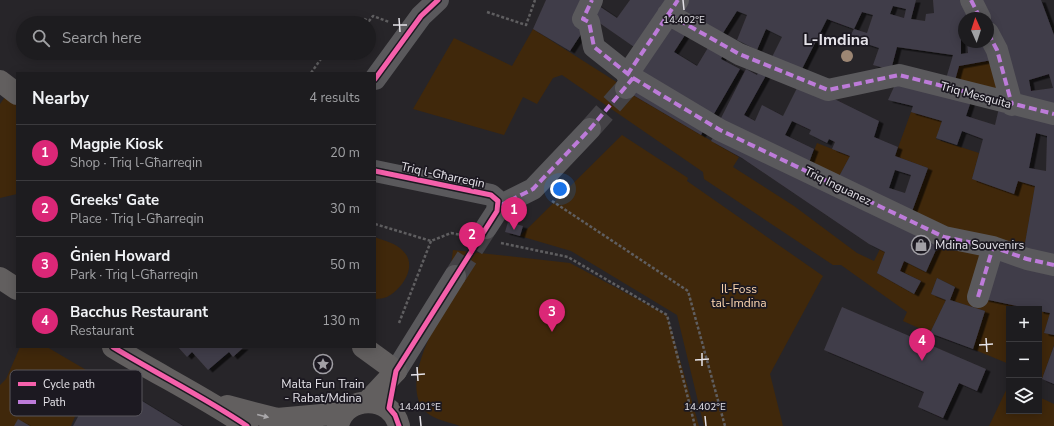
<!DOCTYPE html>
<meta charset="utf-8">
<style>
body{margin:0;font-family:"Nunito Sans",sans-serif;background:#2a292c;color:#f1f3f6}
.controls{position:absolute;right:12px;bottom:12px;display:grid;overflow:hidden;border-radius:0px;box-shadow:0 2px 10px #0003}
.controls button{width:36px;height:36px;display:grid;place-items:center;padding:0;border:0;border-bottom:1px solid #3b3a3d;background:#1d1c1f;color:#f1f3f6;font:20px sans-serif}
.compass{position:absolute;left:958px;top:12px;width:36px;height:36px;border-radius:50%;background:#1d1c1f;box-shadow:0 2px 10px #0003;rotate:357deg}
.you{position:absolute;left:560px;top:189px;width:14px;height:14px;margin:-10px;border:3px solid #fff;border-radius:50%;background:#1a73e8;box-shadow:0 0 0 6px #1a73e833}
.badge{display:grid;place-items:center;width:26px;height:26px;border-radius:50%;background:#db2777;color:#fff;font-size:13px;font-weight:700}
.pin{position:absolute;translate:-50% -33px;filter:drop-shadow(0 1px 2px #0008)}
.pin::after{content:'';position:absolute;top:21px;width:14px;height:12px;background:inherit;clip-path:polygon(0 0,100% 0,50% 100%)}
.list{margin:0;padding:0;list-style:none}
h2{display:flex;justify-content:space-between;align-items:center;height:52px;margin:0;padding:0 16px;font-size:17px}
h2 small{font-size:13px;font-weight:400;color:#a0a1a4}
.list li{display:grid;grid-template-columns:26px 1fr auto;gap:12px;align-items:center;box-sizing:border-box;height:56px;padding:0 16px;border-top:1px solid #3b3a3d}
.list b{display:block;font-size:15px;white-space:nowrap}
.list p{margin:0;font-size:13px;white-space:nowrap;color:#a0a1a4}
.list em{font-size:13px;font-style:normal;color:#a0a1a4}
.icon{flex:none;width:22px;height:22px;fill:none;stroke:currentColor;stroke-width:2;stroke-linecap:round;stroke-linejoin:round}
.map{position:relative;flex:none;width:1054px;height:426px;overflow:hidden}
.search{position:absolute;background:#1d1c1f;box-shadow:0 2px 10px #0003;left:16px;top:16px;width:360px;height:44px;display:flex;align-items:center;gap:10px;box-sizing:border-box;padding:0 14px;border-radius:22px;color:#a0a1a4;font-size:15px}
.panel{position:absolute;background:#1d1c1f;box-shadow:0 2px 10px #0003;left:16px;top:72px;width:360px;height:276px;border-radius:0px}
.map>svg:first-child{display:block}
.green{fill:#40280b}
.building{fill:#413d48;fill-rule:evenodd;filter:url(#shadow)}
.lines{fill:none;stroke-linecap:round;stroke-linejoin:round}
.street-tunnel{stroke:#444246;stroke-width:22;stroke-dasharray:22 11;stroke-linecap:butt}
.path{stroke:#5f5e60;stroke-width:2.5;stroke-dasharray:3 2;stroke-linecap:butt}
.street{stroke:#5a595c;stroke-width:22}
.secondary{stroke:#625f5f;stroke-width:22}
.quiet{stroke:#bd7bd9;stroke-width:4;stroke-dasharray:8 4;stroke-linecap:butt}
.cycleway-casing{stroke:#1c1921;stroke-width:8}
.cycleway{stroke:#f560ab;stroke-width:5}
.tree{fill:#9c8673}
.oneway{fill:#aaa8ab}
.ticks{fill:none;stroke:#e5e3e9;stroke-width:1.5}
.labels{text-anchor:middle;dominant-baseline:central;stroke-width:3.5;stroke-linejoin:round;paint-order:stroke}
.street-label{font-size:12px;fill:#e5e3e9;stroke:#1c1921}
.poi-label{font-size:12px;fill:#e5e3e9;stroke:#1c1921;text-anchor:start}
.park-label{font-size:12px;fill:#fcd6b0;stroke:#1c1921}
.district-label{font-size:16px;font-weight:bold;fill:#e5e3e9;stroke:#1c1921}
.key{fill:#1c1921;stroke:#58565d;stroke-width:1}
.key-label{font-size:11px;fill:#e5e3e9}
.ticks-label{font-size:10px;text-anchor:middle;fill:#e5e3e9;stroke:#1c1921;stroke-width:3.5;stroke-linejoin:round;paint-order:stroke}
</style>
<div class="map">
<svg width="1054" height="426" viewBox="0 0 1054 426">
<defs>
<filter id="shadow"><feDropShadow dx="4.5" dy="2.5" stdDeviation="0" flood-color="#0009"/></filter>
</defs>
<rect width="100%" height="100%" fill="#272529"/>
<path class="green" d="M533,29L626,88L628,92L739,157L733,167L794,206L857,253L874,261L880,249L885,252L877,273L914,294L921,281L900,271L904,261L926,272L940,241L985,251L984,299L1031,309H1009V364L973,349L985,311L950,300L955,287L937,278L931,294L946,300L930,333L903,321L907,312L841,265H833L704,179L703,172L562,75L553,78L537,104L523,97L504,135L413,109L454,38L512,66Z
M992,60L1003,98L954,84L959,66Z
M5,97L17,106V194L0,198V104Z
M911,112L942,121L936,139L979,153L972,179L1014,193L1018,181L1035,186L1024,249L910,217L928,168L895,156Z
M622,135L688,178L687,181L823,276L770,374L783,426H704L677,315L571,251L520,236Z
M817,143L850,156L836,182L807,168Z
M375,237C384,241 396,243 403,251C418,265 403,289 387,297C384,298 379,299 375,299Z
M453,250L570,263L667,315L699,426H460C449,422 435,420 426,412C396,382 444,310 460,280L450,273Z
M1039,311L1050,313L1044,333L1054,335V345L1042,379L1039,377Z
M20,347H47L93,374L71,426H0V385L6,379Z
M1009,384V411H1039V397L1054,404V426H989Z"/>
<path class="building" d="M546,0H587V25L570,51L533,29Z
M630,0H666L637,49L588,15L596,4L617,18Z
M685,0H916L911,19L925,21L926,14L934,13L933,0H965L973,18H964V38H961V54L968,53L967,42H985L992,60L959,66L954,84L945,82L953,55L897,47L891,70L873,65L879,48L849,38L854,29L827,19L801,71L772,57L782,37L766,29L757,50L737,40L747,15L737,11L723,33L678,11ZM893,6L906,9L904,18L890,14ZM862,12L873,15L867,33L854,29Z
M977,0H1041L1054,35V111L1018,103ZM1049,74L1053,88L1031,91L1029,80Z
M670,21L687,32L674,52L697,66L709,46L723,55L721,59L740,69L711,119L636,73Z
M761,66L769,70L744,115L755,121L762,105L783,116L800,82L879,121L874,137L898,147L895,156L928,168L910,217L836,182L850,156L832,149L835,142L829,139L827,143L809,134L811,130L792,121L785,135L814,149L807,168L719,122L746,69L757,75ZM895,170L911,175L905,193L889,188Z
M898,78L972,98L966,116L995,125L999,108L1054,118V261L1024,249L1035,186L1018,181L1014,194L972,179L983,139L962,131L957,145L936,138L942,121L911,112L913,106L888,100ZM1036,133L1047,136L1046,171L1029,168Z
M634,83L706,126L701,135L628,92Z
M716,132L940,241L926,272L904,261L900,271L921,281L914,294L877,273L885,252L869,244L742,158L711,141Z
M508,222L523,226L520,236L505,232Z
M998,255L1054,273V335L1044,333L1050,313L1039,311V309H1031L984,299Z
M937,278L955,287L950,300L985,311L973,349L930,333L946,300L931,294Z
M842,307L986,369L977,391L959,383L943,418L918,407L924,392L824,350Z
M1054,346V384L1042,379Z
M178,347H244L233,357L229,352L208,370L192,352L187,357Z
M100,376L142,401L183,426H73Z
M18,419L30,426H14Z"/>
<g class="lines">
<path class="street-tunnel" d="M590,129L626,88
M455,276L486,228"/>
<path class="path" d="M487,12L526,25L535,0
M361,23L364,19L369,21L373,16L389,22
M311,73L325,53
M552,201L688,291L725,426
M375,224L431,241L451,233L467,236
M501,243L568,257L667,315L695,426
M399,323L431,241"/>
<path class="street" d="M592,0L583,19L589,22L594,47L633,78L626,88
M971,0L980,18
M668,14L739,54L828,90L899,75L1054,114
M988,33L997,50L1012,105
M627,75L678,0
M633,78L720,130L944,237L993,247L1027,259L1054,265
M375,79L421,16L438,0
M375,171L491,195L498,201L497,211L486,228
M499,206L533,189L590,129
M978,297L993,247
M396,371L455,276"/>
<path class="secondary" d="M0,81L17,94
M0,278L17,289
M113,347C157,374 204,397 247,426
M363,347L396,371
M367,402L396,371
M227,406L277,419L344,413
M338,425C346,394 392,395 399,426"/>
<path class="quiet" d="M971,0L980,18
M668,14L739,54L828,90L899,75L1054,114
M988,33L997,50L1012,105
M627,75L678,0
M633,78L720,130L944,237L993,247L1027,259L1054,265
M499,206L533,189L590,129L633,78L594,47L589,22L583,19L592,0
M978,297L993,247"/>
<g class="cycleway-casing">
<path id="cycleway" d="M375,79L421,16L438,0
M375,171L491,195L498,201L497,211L396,371L389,408L395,415L399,426
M113,347C157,374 204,397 247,426"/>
</g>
<use href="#cycleway" class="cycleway"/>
</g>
<circle class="tree" cx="847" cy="56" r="6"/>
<defs><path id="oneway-solid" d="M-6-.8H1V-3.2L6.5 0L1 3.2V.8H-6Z"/></defs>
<use class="oneway" href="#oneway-solid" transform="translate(263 416) rotate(14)"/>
<path class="ticks" d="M683,0L684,10M399,18L400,32M393,25H407M986,338L987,352M979,345L993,344M702,353V366M695,360L709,359M417,367L418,381M411,375L425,374M420,416L421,426M705,416L706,426"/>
<defs>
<g id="shop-ring" transform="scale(1)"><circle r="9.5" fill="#1c1921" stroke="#a2a0a6" stroke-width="1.5"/><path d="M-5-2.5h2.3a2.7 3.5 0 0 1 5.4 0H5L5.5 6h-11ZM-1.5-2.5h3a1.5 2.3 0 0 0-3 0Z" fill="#a2a0a6"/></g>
<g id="sight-ring" transform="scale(1)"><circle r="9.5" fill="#1c1921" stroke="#a2a0a6" stroke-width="1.5"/><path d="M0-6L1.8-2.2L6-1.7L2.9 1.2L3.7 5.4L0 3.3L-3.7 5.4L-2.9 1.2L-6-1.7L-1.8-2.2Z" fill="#a2a0a6"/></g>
</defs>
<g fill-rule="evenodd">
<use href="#shop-ring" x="921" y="245"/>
<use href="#sight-ring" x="323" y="364"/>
</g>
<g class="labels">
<g class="street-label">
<text transform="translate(976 95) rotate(15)">Triq Mesquita</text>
<text transform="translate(443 175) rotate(12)">Triq l-Għarreqin</text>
<text transform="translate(838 186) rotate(26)">Triq Inguanez</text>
</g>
<g class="poi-label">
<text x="935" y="245">Mdina Souvenirs</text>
<text x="323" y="384" text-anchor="middle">Malta Fun Train<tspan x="323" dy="14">- Rabat/Mdina</tspan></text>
</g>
<g class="park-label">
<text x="739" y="289">Il-Foss<tspan x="739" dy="14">tal-Imdina</tspan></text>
</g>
<g class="district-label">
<text x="836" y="40">L-Imdina</text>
</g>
</g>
<rect x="10" y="370" width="132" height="46" rx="6" class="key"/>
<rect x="18" y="382" width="18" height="4" fill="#f560ab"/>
<rect x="18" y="400" width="18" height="4" fill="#bd7bd9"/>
<g class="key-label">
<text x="43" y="388">Cycle path</text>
<text x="43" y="406">Path</text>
</g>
<g class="ticks-label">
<text x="684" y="23">14.402°E</text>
<text x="420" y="410">14.401°E</text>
<text x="705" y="410">14.402°E</text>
</g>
</svg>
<div class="controls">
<button>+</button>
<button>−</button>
<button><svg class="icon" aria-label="layers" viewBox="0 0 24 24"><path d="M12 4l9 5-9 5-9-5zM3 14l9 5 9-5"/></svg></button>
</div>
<svg class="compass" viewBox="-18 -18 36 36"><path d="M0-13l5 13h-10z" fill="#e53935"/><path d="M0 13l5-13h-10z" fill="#a0a1a4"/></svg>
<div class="you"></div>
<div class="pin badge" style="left:514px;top:230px">1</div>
<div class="pin badge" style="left:472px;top:255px">2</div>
<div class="pin badge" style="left:552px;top:332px">3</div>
<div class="pin badge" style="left:922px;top:361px">4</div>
<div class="search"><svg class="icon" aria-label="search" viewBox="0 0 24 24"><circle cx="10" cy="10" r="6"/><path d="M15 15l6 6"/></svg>Search here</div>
<section class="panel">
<h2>Nearby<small>4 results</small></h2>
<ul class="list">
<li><span class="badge">1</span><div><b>Magpie Kiosk</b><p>Shop · Triq l-Għarreqin</p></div><em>20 m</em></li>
<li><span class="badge">2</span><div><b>Greeks' Gate</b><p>Place · Triq l-Għarreqin</p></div><em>30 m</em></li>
<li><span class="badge">3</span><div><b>Ġnien Howard</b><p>Park · Triq l-Għarreqin</p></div><em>50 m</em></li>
<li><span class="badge">4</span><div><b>Bacchus Restaurant</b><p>Restaurant</p></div><em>130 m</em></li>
</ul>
</section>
</div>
